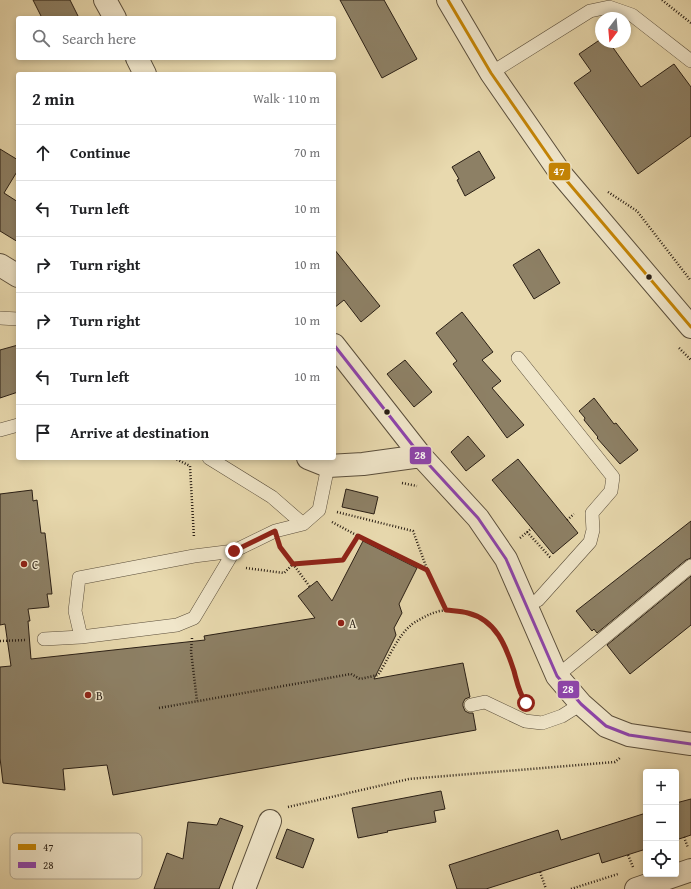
<!DOCTYPE html>
<meta charset="utf-8">
<style>
body{margin:0;font-family:"Gentium Book Plus",serif;background:#f6f6f6;color:#202124}
.controls{position:absolute;right:12px;bottom:12px;display:grid;overflow:hidden;border-radius:4px;box-shadow:0 2px 6px #0003}
.controls button{width:36px;height:36px;display:grid;place-items:center;padding:0;border:0;border-bottom:1px solid #e0e0e0;background:#fff;color:#202124;font:20px sans-serif}
.compass{position:absolute;left:595px;top:12px;width:36px;height:36px;border-radius:50%;background:#fff;box-shadow:0 2px 6px #0003;rotate:196deg}
.stop{position:absolute;width:12px;height:12px;margin:-9px;border:3px solid #8f2418;border-radius:50%;background:#fff}
.stop.end{background:#8f2418;border-color:#fff;box-shadow:0 1px 4px #0008}
.list{margin:0;padding:0;list-style:none}
h2{display:flex;justify-content:space-between;align-items:center;height:52px;margin:0;padding:0 16px;font-size:17px}
h2 small{font-size:13px;font-weight:400;color:#757577}
.list li{display:grid;grid-template-columns:26px 1fr auto;gap:12px;align-items:center;box-sizing:border-box;height:56px;padding:0 16px;border-top:1px solid #e0e0e0}
.list b{display:block;font-size:15px;white-space:nowrap}
.list em{font-size:13px;font-style:normal;color:#757577}
.icon{flex:none;width:22px;height:22px;fill:none;stroke:currentColor;stroke-width:2;stroke-linecap:round;stroke-linejoin:round}
.map{position:relative;flex:none;width:691px;height:889px;overflow:hidden}
.search{position:absolute;background:#fff;box-shadow:0 2px 6px #0003;left:16px;top:16px;width:320px;height:44px;display:flex;align-items:center;gap:10px;box-sizing:border-box;padding:0 14px;border-radius:4px;color:#757577;font-size:15px}
.panel{position:absolute;background:#fff;box-shadow:0 2px 6px #0003;left:16px;top:72px;width:320px;height:388px;border-radius:4px}
.map>svg:first-child{display:block}
.building{fill:#8d8065;stroke:#2a1f15}
.lines{fill:none;stroke-linecap:round;stroke-linejoin:round}
.service-casing{stroke:#5a4e3b;stroke-width:14}
.minor-casing{stroke:#5a4e3b;stroke-width:24}
.path{stroke:#2a1f15;stroke-width:2.5;stroke-dasharray:1 2;stroke-linecap:butt}
.service{stroke:#f0e6ca;stroke-width:13}
.minor{stroke:#f0e6ca;stroke-width:22}
.bus-1-casing{stroke:#f0e6ca;stroke-width:6}
.bus-2-casing{stroke:#f0e6ca;stroke-width:6}
.bus-1{stroke:#c48405;stroke-width:3}
.bus-2{stroke:#8e44ad;stroke-width:3}
.route{stroke:#8f2418;stroke-width:5}
.bus-dot{fill:#2a1f15;stroke:#f0e6ca;stroke-width:1.5}
.poi-dot{fill:#8f2418;stroke:#f0e6ca;stroke-width:1.5}
.labels{text-anchor:middle;dominant-baseline:central;stroke-width:3;stroke-linejoin:round;paint-order:stroke}
.poi-label{font-size:12px;fill:#2a1f15;stroke:#f0e6ca;text-anchor:start}
.key{fill:#f0e6ca;stroke:#b5aa94;stroke-width:1}
.key-label{font-size:11px;fill:#2a1f15}
.line-badge{stroke:#f0e6ca;stroke-width:1.5}
.badge-label{font-size:11px;text-anchor:middle;font-weight:bold;fill:#fff}
</style>
<div class="map">
<svg width="691" height="889" viewBox="0 0 691 889">
<rect width="100%" height="100%" fill="#e8d9ae"/>
<filter id="stains"><feTurbulence type="fractalNoise" baseFrequency=".005" numOctaves="4"/><feColorMatrix values="0 0 0 0 .2 0 0 0 0 .09 0 0 0 0 .02 0 0 0 .5 -.17"/></filter>
<radialGradient id="worn" r=".72"><stop offset=".6" stop-color="#630" stop-opacity="0"/><stop offset="1" stop-color="#630" stop-opacity=".3"/></radialGradient>
<path class="building" d="M33,0H70L79,18H42Z
M340,0H384L417,59L382,78Z
M601,39V42H609L641,87L674,64L691,87V136L638,174L574,83L591,71L579,54Z
M0,149L18,160V170L4,193L18,202V242L0,231Z
M479,151L495,178L465,196L457,180L459,179L452,167Z
M334,249L380,306L361,322L344,300L334,308Z
M539,249L560,283L534,299L513,265Z
M462,312L493,352L482,360L501,381L492,388L524,425L507,438L453,364L457,361L436,333Z
M18,345V392L0,398V350Z
M405,360L432,392L414,407L387,374Z
M594,398L614,424L616,423L638,450L620,464L597,438L598,437L584,420L585,418L579,411Z
M468,436L485,456L466,471L451,452Z
M518,459L578,533L553,554L492,480Z
M346,489L378,497L374,514L342,507Z
M32,490L33,501L37,500L41,533H45L52,594H47L49,607L28,609L30,621H28L31,659L205,640L204,636L315,618L298,596L317,581L332,601L363,541L417,568L399,604L402,613L394,628L396,635L374,679L463,663L470,697L465,699L463,703V706L465,711L469,713H473L476,730L113,795L107,765L63,769L65,790L3,783L0,758V667L11,666L5,624L0,625V494Z
M691,521V558L686,560L597,633L594,629L592,631L576,611Z
M691,576V625L630,674L607,645Z
M441,791L445,809L434,811L436,822L387,831L388,832L358,838L352,808Z
M691,799V835L676,840V803Z
M646,813V849L602,863L599,853L486,889H457L449,865L558,830L561,840Z
M220,818L243,826L219,889H154L167,853L183,859L188,822L217,825Z
M287,829L314,839L303,868L276,858Z"/>
<g class="lines">
<g class="service-casing">
<path id="service" d="M491,73L590,11L609,7L632,15L691,61
M0,318L18,319
M518,358L613,477L611,491L592,513L593,530L590,542L538,600L526,606
M0,430L18,425
M209,458L272,497L303,524
M81,637L75,611L79,578L194,556L234,551L275,531L303,524L319,510L328,466
M44,639L81,637L177,625L194,618L234,551
M557,676L691,566
M471,705L485,702L525,721L542,723L562,716L581,704"/>
</g>
<g class="minor-casing">
<path id="minor" d="M105,0L115,18
M448,0L491,73L561,174L691,327
M137,58L145,74
M0,265L18,276
M334,345L421,456L478,518L506,559L557,676L581,704L606,726L629,735L691,744
M308,458L328,466L363,464L421,456
M244,889L270,821
M636,889L691,870"/>
</g>
<path class="path" d="M662,0L691,23
M608,192L637,211L691,281
M679,348L691,360
M174,458L190,466L194,538
M402,483L417,486
M337,512L413,531L427,569
M567,520L574,514
M332,522L358,536
M527,532L550,557H552
M520,538L532,528
M280,548L293,564L343,560L358,536L427,569L446,610
M246,568L284,573L293,564L310,587
M192,638L191,651L197,701
M0,641L26,640
M159,708L351,674L360,679L378,675C388,660 397,637 410,626C412,624 415,622 417,621C424,617 431,613 440,611C445,610 450,611 455,611C475,613 493,623 502,641C509,652 512,666 516,678C517,685 519,693 523,699
M288,807L409,779L615,762L621,757
M684,837L688,848
M628,855L633,867
M540,872L546,889
M571,889L618,874"/>
<use href="#service" class="service"/>
<use href="#minor" class="minor"/>
<g class="bus-1-casing">
<path id="bus-1" d="M448,0L491,73L561,174L691,327"/>
</g>
<g class="bus-2-casing">
<path id="bus-2" d="M334,345L421,456L478,518L506,559L557,676L581,704L606,726L629,735L691,744"/>
</g>
<use href="#bus-1" class="bus-1"/>
<use href="#bus-2" class="bus-2"/>
</g>
<g class="lines">
<path class="route" d="M234,551L275,531L280,547L293,564L343,560L358,536L427,570L446,610C454,611 461,611 468,613C496,620 506,646 514,671C517,682 519,693 526,703"/>
</g>
<g class="bus-dot">
<circle cx="649" cy="277" r="3.5"/>
<circle cx="387" cy="412" r="3.5"/>
</g>
<g class="poi-dot">
<circle cx="24" cy="564" r="4"/>
<circle cx="341" cy="623" r="4"/>
<circle cx="88" cy="695" r="4"/>
</g>
<g class="labels">
<g class="poi-label">
<text x="32" y="564">C</text>
<text x="349" y="623">A</text>
<text x="96" y="695">B</text>
</g>
</g>
<rect x="10" y="833" width="132" height="46" rx="6" class="key"/>
<rect x="18" y="844" width="18" height="6" fill="#c48405"/>
<rect x="18" y="862" width="18" height="6" fill="#8e44ad"/>
<g class="key-label">
<text x="43" y="851">47</text>
<text x="43" y="869">28</text>
</g>
<g class="line-badge">
<rect x="548" y="162" width="23" height="19" rx="4" fill="#c48405"/>
<rect x="409" y="446" width="23" height="19" rx="4" fill="#8e44ad"/>
<rect x="557" y="680" width="23" height="19" rx="4" fill="#8e44ad"/>
</g>
<g class="badge-label">
<text x="559" y="175">47</text>
<text x="420" y="459">28</text>
<text x="568" y="693">28</text>
</g>
<rect width="100%" height="100%" filter="url(#stains)"/>
<rect width="100%" height="100%" fill="url(#worn)"/>
</svg>
<div class="controls">
<button>+</button>
<button>−</button>
<button><svg class="icon" aria-label="locate" viewBox="0 0 24 24"><circle cx="12" cy="12" r="6"/><path d="M12 2v4M12 18v4M2 12h4M18 12h4"/></svg></button>
</div>
<svg class="compass" viewBox="-18 -18 36 36"><path d="M0-13l5 13h-10z" fill="#e53935"/><path d="M0 13l5-13h-10z" fill="#757577"/></svg>
<div class="stop" style="left:526px;top:703px"></div>
<div class="stop end" style="left:234px;top:551px"></div>
<div class="search"><svg class="icon" aria-label="search" viewBox="0 0 24 24"><circle cx="10" cy="10" r="6"/><path d="M15 15l6 6"/></svg>Search here</div>
<section class="panel">
<h2>2 min<small>Walk · 110 m</small></h2>
<ul class="list">
<li><svg class="icon" aria-label="ahead" viewBox="0 0 24 24"><path d="M12 20V5M6 11l6-6 6 6"/></svg><div><b>Continue</b></div><em>70 m</em></li>
<li><svg class="icon" aria-label="left" viewBox="0 0 24 24"><path d="M17 20v-9H6M10 6l-5 5 5 5"/></svg><div><b>Turn left</b></div><em>10 m</em></li>
<li><svg class="icon" aria-label="right" viewBox="0 0 24 24"><path d="M7 20v-9h11M14 6l5 5-5 5"/></svg><div><b>Turn right</b></div><em>10 m</em></li>
<li><svg class="icon" aria-label="right" viewBox="0 0 24 24"><path d="M7 20v-9h11M14 6l5 5-5 5"/></svg><div><b>Turn right</b></div><em>10 m</em></li>
<li><svg class="icon" aria-label="left" viewBox="0 0 24 24"><path d="M17 20v-9H6M10 6l-5 5 5 5"/></svg><div><b>Turn left</b></div><em>10 m</em></li>
<li><svg class="icon" aria-label="arrive" viewBox="0 0 24 24"><path d="M6 21V4h12l-3 4 3 4H6"/></svg><div><b>Arrive at destination</b></div></li>
</ul>
</section>
</div>
